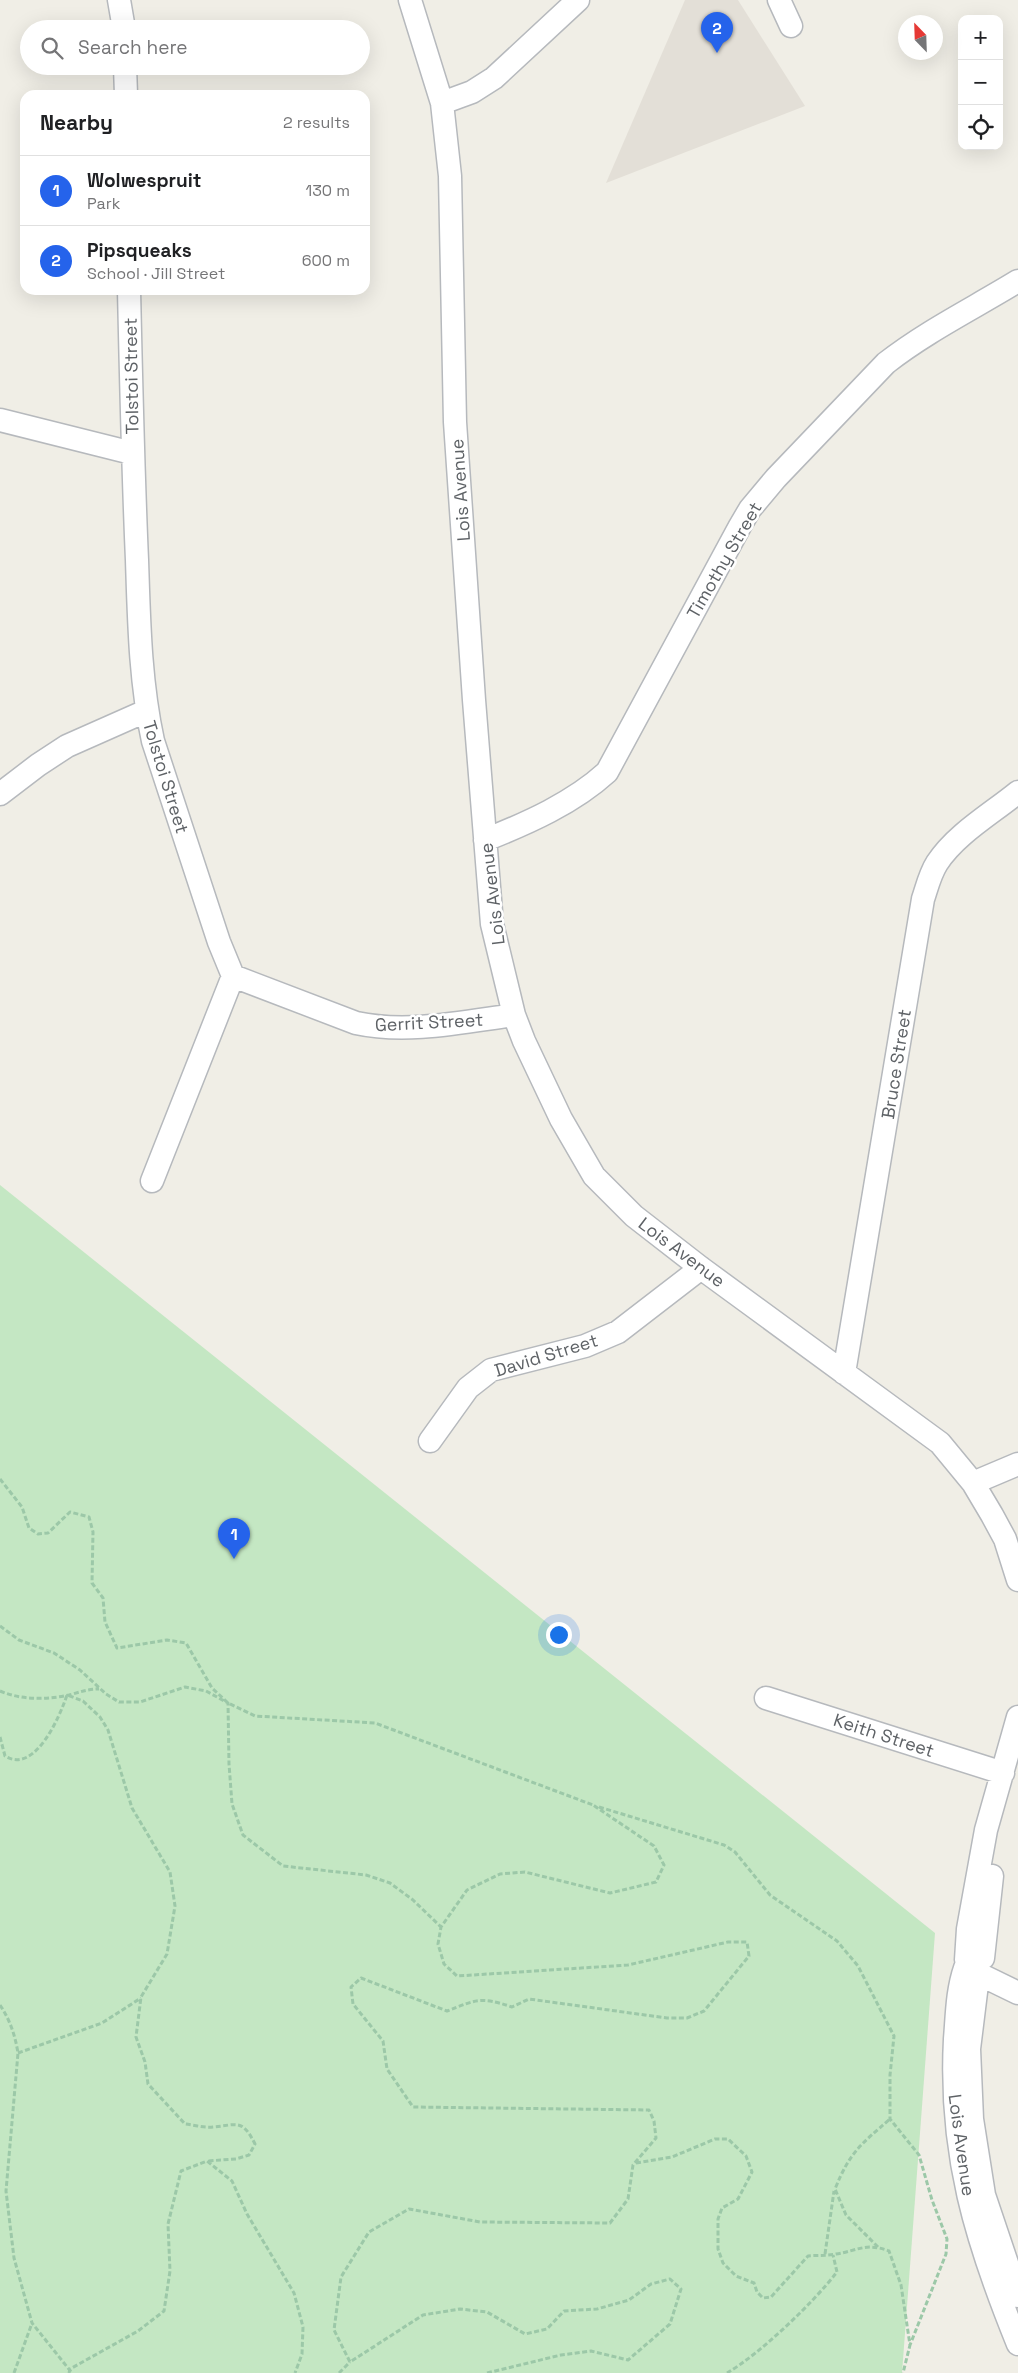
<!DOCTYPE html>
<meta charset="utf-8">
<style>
body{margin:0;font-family:"Space Grotesk",sans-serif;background:#f6f6f6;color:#202124}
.controls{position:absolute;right:15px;top:15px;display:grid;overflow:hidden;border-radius:10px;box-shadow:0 5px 20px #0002}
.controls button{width:45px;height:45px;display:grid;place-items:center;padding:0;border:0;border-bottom:1px solid #e0e0e0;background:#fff;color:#202124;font:25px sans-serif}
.compass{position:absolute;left:898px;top:15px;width:45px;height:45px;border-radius:50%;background:#fff;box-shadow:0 5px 20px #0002;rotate:337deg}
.you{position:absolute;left:558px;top:1634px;width:18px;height:18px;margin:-12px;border:4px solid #fff;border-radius:50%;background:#1a73e8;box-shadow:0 0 0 8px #1a73e833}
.badge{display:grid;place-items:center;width:32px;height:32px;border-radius:50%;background:#2563eb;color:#fff;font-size:16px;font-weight:700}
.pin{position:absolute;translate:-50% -41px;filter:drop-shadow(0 1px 2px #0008)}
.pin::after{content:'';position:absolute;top:26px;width:18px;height:15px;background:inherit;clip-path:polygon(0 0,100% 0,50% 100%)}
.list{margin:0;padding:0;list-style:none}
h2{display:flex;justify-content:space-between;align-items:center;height:65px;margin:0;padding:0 20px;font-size:21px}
h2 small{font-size:16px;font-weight:400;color:#757577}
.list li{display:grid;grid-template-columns:32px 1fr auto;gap:15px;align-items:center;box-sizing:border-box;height:70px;padding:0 20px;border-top:1px solid #e0e0e0}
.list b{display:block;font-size:19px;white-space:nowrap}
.list p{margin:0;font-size:16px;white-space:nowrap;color:#757577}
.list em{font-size:16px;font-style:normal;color:#757577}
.icon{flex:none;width:28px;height:28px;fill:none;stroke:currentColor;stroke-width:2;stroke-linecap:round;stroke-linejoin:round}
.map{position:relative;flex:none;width:1018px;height:2373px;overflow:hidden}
.search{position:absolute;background:#fff;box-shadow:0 5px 20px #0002;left:20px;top:20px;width:350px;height:55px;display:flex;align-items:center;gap:12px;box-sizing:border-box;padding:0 18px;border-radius:28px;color:#757577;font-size:19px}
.panel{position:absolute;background:#fff;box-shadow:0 5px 20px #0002;left:20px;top:90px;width:350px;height:205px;border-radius:15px}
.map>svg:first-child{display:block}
.education{fill:#e3dfd7}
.green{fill:#c4e7c3}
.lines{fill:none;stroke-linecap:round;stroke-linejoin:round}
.minor-casing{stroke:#b6b9bd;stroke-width:25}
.path{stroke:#9cc8a8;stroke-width:3;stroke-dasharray:5 2.5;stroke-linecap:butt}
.minor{stroke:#fff;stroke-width:22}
.labels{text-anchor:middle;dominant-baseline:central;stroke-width:5;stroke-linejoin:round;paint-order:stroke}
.street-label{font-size:18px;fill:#5e6266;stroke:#fff}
</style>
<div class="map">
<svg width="1018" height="2373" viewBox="0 0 1018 2373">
<rect width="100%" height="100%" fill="#f0eee6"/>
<path class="education" d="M685,0H738L805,106L606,183Z"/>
<path class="green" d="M0,1185L935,1933L902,2373H0Z"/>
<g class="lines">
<g class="minor-casing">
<path id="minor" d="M119,0L124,29
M410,0L442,103L450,176L455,422L474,700L492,924L514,1015L524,1041L561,1119L594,1176L634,1216L701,1268L940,1443L973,1483L992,1515L1005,1539L1018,1580
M779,0L791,26
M125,66L126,95
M442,103L472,92L494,78L578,0
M129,290C131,380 133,470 137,560C139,621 140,681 153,741L219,942L233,976L152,1181
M0,420L132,453
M0,794L38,765L67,746L146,711
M485,840C528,823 573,803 607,772L740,526L750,509L776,478L886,363C927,331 974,308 1018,281
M233,976L356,1023C407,1034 463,1022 514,1015
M844,1373L923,899C927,887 930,874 937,863C956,834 991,814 1018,792
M430,1441L468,1388L491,1370L585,1346L618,1332L701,1268
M973,1483L1018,1464
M766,1698L1003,1773
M983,1958L992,1876
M966,1960L968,1929L986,1830L1018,1717
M965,1968C957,1991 957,2016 955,2039C949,2153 976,2241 1018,2344
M981,1975L1018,1993
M978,1976L969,2049L972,2119L984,2195L1018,2296"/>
</g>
<path class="path" d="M0,1479L22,1507L29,1528L38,1534L48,1533L70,1512L89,1517L93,1532L92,1583L103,1598L105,1622L117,1648L167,1640L186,1643L212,1688L228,1703L255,1716L375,1723L593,1805
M0,1626L19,1640L54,1653L80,1670L106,1694L119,1702H140L185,1687L206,1691L228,1703L229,1764L232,1804L243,1835L283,1866L366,1875L390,1883L413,1900L441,1927
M0,1691C21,1700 46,1700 69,1695C80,1692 88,1689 99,1689
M0,1737L5,1756C35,1775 60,1716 67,1695L83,1701L100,1717L108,1730L132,1808L170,1872L175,1906L167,1954L141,1997L136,2037L145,2062L148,2084L185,2124C194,2125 204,2128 213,2127C237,2125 242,2118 255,2144L249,2155L236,2159L207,2161
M599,1807L724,1845L735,1852L770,1895L837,1941L858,1966L894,2036L890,2075V2119L919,2155L932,2200L947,2239L946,2254L910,2345
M0,2005C10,2020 15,2035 18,2053L6,2191L14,2258L32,2323L72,2373
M18,2053L102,2023L141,1998
M636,2163L672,2157L715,2139H728L746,2156L752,2172L738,2199L722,2208L718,2219V2249L723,2263L736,2276L754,2283L757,2292L763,2298L771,2297L808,2256C818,2255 827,2256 836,2254C857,2251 866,2242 889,2251L901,2285L910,2345L903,2373
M878,2247L846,2215L835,2189C850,2152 860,2145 890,2119
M825,2254L834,2191
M14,2373L32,2323
M69,2373L70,2369L138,2331L164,2311L170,2271L168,2224L181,2171L207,2161L232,2181L247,2214L294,2293L303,2327L302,2354L295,2373
M339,2373L350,2362
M487,2373L561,2355L591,2351L628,2360L670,2324L681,2289L670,2279L651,2284L629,2300L597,2309L564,2311L547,2329L525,2334L487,2312L460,2309L423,2315L350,2362L334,2330L341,2277L369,2232L409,2209L480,2222L610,2223L628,2199L633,2165L656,2138L654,2121L649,2110L413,2107L387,2069L383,2041L353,2004L351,1987L361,1978L447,2011C476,2000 480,1996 512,2007L529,1999L667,2018H687L704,2011L749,1956L747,1942H728L628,1965L457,1976L444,1964L438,1944L441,1927L467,1890L500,1874L525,1872L610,1893L656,1882L664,1865L654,1846L593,1805
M727,2373C761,2353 813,2303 837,2272L833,2255"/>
<use href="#minor" class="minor"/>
</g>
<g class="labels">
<g class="street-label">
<text transform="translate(131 376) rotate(-91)">Tolstoi Street</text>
<text transform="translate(460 490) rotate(-94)">Lois Avenue</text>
<text transform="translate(724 560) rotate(-60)">Timothy Street</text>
<text transform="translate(166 777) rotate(73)">Tolstoi Street</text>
<text transform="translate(492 894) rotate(-97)">Lois Avenue</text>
<text transform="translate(429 1022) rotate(-3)">Gerrit Street</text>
<text transform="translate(896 1064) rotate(-81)">Bruce Street</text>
<text transform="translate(682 1252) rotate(37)">Lois Avenue</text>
<text transform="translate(546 1355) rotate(-17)">David Street</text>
<text transform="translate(884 1735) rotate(18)">Keith Street</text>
<text transform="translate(962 2145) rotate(82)">Lois Avenue</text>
</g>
</g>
</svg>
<div class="controls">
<button>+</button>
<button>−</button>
<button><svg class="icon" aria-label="locate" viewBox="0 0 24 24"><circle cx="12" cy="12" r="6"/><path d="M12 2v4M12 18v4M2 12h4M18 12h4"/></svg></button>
</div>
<svg class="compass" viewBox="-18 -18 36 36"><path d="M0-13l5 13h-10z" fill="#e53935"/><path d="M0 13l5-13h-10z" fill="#757577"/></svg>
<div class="you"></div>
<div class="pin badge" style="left:234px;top:1559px">1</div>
<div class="pin badge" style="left:717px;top:53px">2</div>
<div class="search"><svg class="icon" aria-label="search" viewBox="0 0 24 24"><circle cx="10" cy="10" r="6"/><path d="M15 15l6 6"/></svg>Search here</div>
<section class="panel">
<h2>Nearby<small>2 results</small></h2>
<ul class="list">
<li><span class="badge">1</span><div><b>Wolwespruit</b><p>Park</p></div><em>130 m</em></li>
<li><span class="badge">2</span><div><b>Pipsqueaks</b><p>School · Jill Street</p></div><em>600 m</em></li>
</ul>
</section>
</div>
